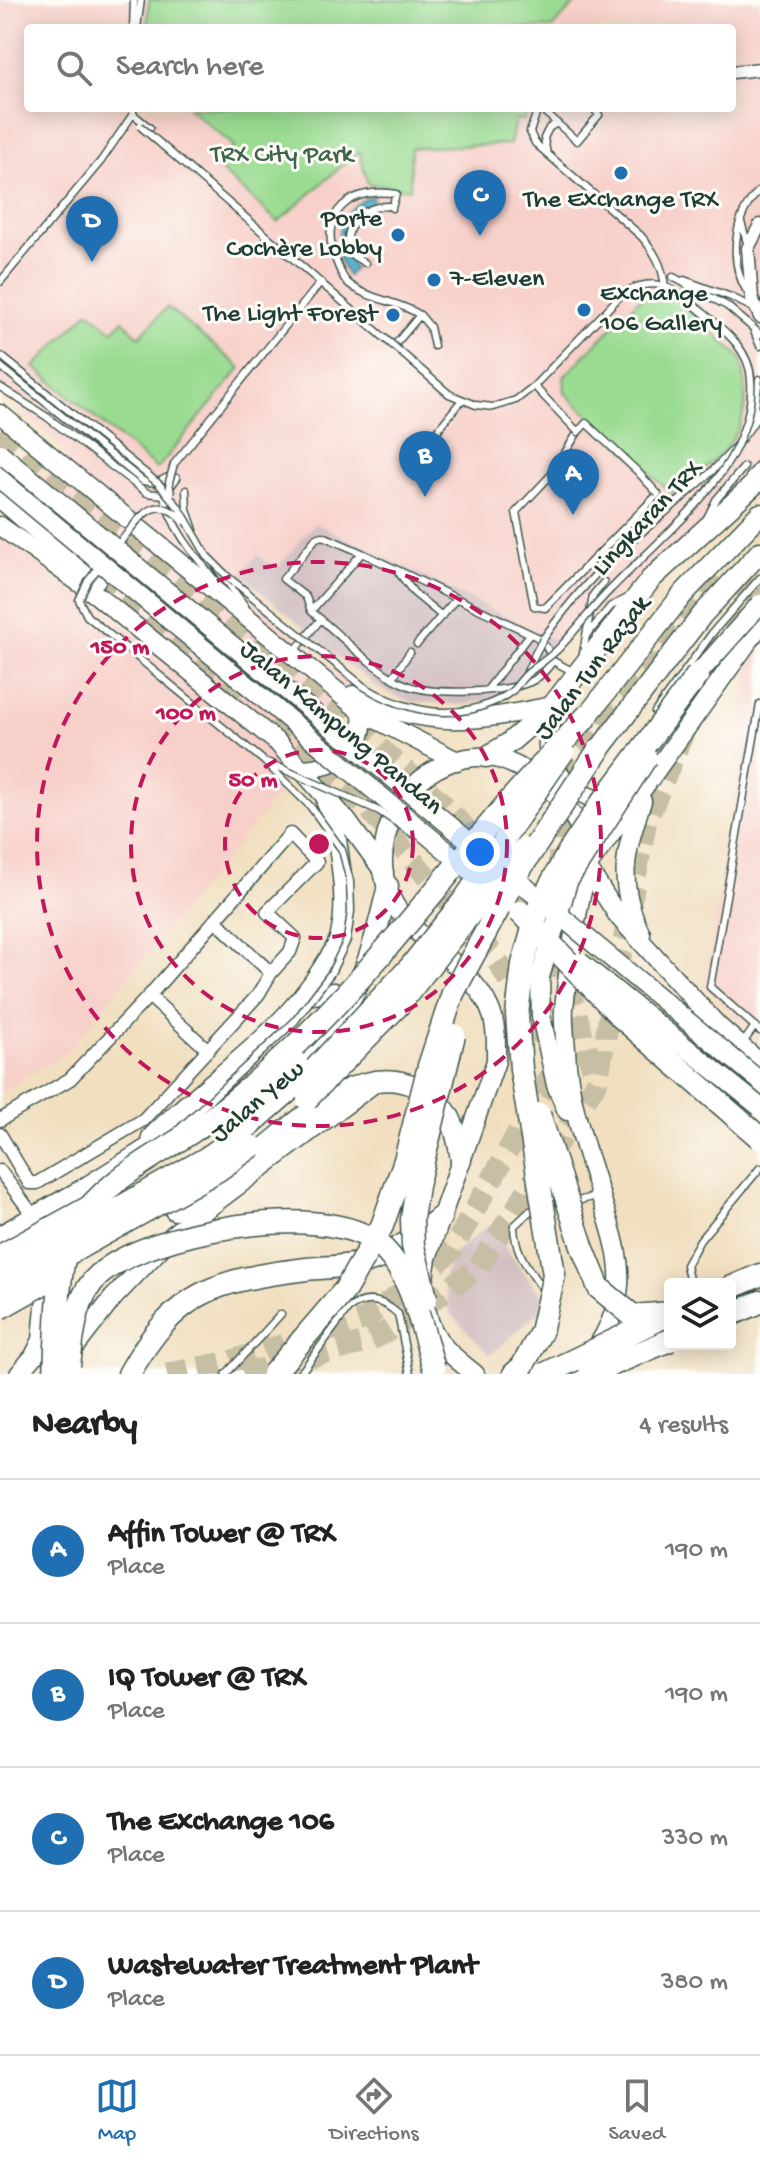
<!DOCTYPE html>
<meta charset="utf-8">
<style>
body{margin:0;font-family:"Gochi Hand",sans-serif;background:#f6f6f6;color:#222}
.controls{position:absolute;right:24px;bottom:24px;display:grid;overflow:hidden;border-radius:8px;box-shadow:0 4px 20px #0003}
.controls button{width:72px;height:72px;display:grid;place-items:center;padding:0;border:0;border-bottom:2px solid #e0e0e0;background:#fff;color:#222;font:40px sans-serif}
.you{position:absolute;left:480px;top:852px;width:28px;height:28px;margin:-20px;border:6px solid #fff;border-radius:50%;background:#1a73e8;box-shadow:0 0 0 12px #1a73e833}
.badge{display:grid;place-items:center;width:52px;height:52px;border-radius:50%;background:#1f6fb2;color:#fff;font-size:26px;font-weight:700}
.pin{position:absolute;translate:-50% -66px;filter:drop-shadow(0 2px 4px #0008)}
.pin::after{content:'';position:absolute;top:42px;width:28px;height:24px;background:inherit;clip-path:polygon(0 0,100% 0,50% 100%)}
.list{margin:0;padding:0;list-style:none}
h2{display:flex;justify-content:space-between;align-items:center;height:104px;margin:0;padding:0 32px;font-size:34px}
h2 small{font-size:26px;font-weight:400;color:#767676}
.list li{display:grid;grid-template-columns:52px 1fr auto;gap:24px;align-items:center;box-sizing:border-box;height:144px;padding:0 32px;border-top:2px solid #e0e0e0}
.list b{display:block;font-size:30px;white-space:nowrap}
.list p{margin:0;font-size:26px;white-space:nowrap;color:#767676}
.list em{font-size:26px;font-style:normal;color:#767676}
.icon{flex:none;width:44px;height:44px;fill:none;stroke:currentColor;stroke-width:2;stroke-linecap:round;stroke-linejoin:round}
.map{position:relative;flex:none;width:760px;height:1374px;overflow:hidden}
.search{position:absolute;background:#fff;box-shadow:0 4px 20px #0003;left:24px;right:24px;top:24px;height:88px;display:flex;align-items:center;gap:20px;box-sizing:border-box;padding:0 28px;border-radius:8px;color:#767676;font-size:30px}
.sheet{height:680px;background:#fff}
nav{display:flex;justify-content:space-around;align-items:center;box-sizing:border-box;height:112px;border-top:2px solid #e0e0e0;background:#fff;font-size:22px;color:#767676}
nav a{display:grid;justify-items:center;gap:4px}
nav .on{color:#1f6fb2}
.map>svg:first-child{display:block}
.built{fill:#f7d0c9;fill-rule:evenodd}
.industrial{fill:#d2bec1}
.green{fill:#9adb91;stroke:#5c8c62;stroke-width:2}
.water{fill:#4bacca;stroke:#35747f;stroke-width:2}
.lines{fill:none;stroke-linecap:round;stroke-linejoin:round}
.highway-tunnel{stroke:#c7bfa4;stroke-width:22;stroke-dasharray:22 11;stroke-linecap:butt}
.lane-casing{stroke:#3e5549;stroke-width:9}
.street-casing{stroke:#3e5549;stroke-width:15}
.secondary-casing{stroke:#3e5549;stroke-width:21}
.primary-casing{stroke:#3e5549;stroke-width:23}
.highway-casing{stroke:#3e5549;stroke-width:25}
.lane{stroke:#fff;stroke-width:6}
.street{stroke:#fff;stroke-width:12}
.secondary{stroke:#fff;stroke-width:18}
.primary{stroke:#fff;stroke-width:20}
.highway{stroke:#fff;stroke-width:22}
.lane-bridge-casing{stroke:#3e5549;stroke-width:9;stroke-linecap:butt}
.secondary-bridge-casing{stroke:#3e5549;stroke-width:21;stroke-linecap:butt}
.primary-bridge-casing{stroke:#3e5549;stroke-width:23;stroke-linecap:butt}
.highway-bridge-casing{stroke:#3e5549;stroke-width:25;stroke-linecap:butt}
.lane-bridge{stroke:#fff;stroke-width:6}
.secondary-bridge{stroke:#fff;stroke-width:18}
.primary-bridge{stroke:#fff;stroke-width:20}
.highway-bridge{stroke:#fff;stroke-width:22}
.ring{fill:none;stroke:#c2185b;stroke-width:4;stroke-dasharray:14 10}
.poi-dot{fill:#1f6fb2;stroke:#fdfcf7;stroke-width:3}
.labels{text-anchor:middle;dominant-baseline:central;stroke-width:6;stroke-linejoin:round;paint-order:stroke}
.park-label{font-size:26px;fill:#3e644b;stroke:#fdfcf7}
.poi-label{font-size:26px;fill:#1f3d34;stroke:#fdfcf7;text-anchor:end}
.street-label{font-size:26px;fill:#1f3d34;stroke:#fdfcf7}
.centre{fill:#c2185b;stroke:#fdfcf7;stroke-width:4}
.ring-label{font-size:24px;text-anchor:middle;font-weight:bold;fill:#c2185b;stroke:#fdfcf7;stroke-width:6;stroke-linejoin:round;paint-order:stroke}
</style>
<div class="map">
<svg width="760" height="1374" viewBox="0 0 760 1374">
<rect width="100%" height="100%" fill="#fdfcf7"/>
<filter id="ink" filterUnits="userSpaceOnUse"><feTurbulence type="fractalNoise" baseFrequency=".0125" numOctaves="2"/><feDisplacementMap in="SourceGraphic" scale="16" xChannelSelector="R" yChannelSelector="G"/><feConvolveMatrix kernelMatrix="1 2 1 2 8 2 1 2 1" color-interpolation-filters="sRGB"/></filter>
<filter id="wash" filterUnits="userSpaceOnUse"><feTurbulence type="fractalNoise" baseFrequency=".006" numOctaves="4" result="noise"/><feDisplacementMap in="SourceGraphic" scale="32" xChannelSelector="R" yChannelSelector="G"/><feGaussianBlur stdDeviation="1.8" result="paint"/><feColorMatrix in="noise" values="0 0 0 0 0 0 0 0 0 0 0 0 0 0 0 0 0 1.4 0 .05"/><feComposite in="paint" operator="in"/></filter>
<g filter="url(#wash)">
<rect width="100%" height="100%" fill="#f1dfc0"/>
<path class="built" d="M0,0H760V478L558,642L315,523L275,570L257,555L241,575L360,694L66,1053L0,1093V529L66,452L0,390ZM28,28H732V108H28Z
M760,625V1042L705,986L755,629Z"/>
<path class="industrial" d="M315,523L558,642L537,671L499,697L466,705L410,702L380,689L342,661L241,574L257,555L276,569Z
M488,1225L548,1304L490,1355L451,1314L443,1280L450,1257Z"/>
<path class="green" d="M149,0H579L552,28H147Z
M188,108H528L524,120H515L510,144L411,148L410,189L368,184L359,151L278,222L217,167L234,146Z
M649,289L669,293L741,358C743,370 746,384 746,396C743,446 708,466 672,494L565,393L564,377Z
M167,307L241,368L157,469L34,367L89,311L112,331L123,320L139,337Z"/>
<path class="water" d="M372,196L374,204C346,216 336,243 354,268L348,276C328,249 338,207 372,196Z"/>
</g>
<g filter="url(#ink)">
<g class="lines">
<path class="highway-tunnel" d="M0,430L231,618L439,800L479,843
M95,578L243,703
M269,726L368,808L493,954L547,1044
M500,870L524,901L571,996L595,1077
M559,874V778L717,569
M167,1374L228,1362L365,1319L413,1285L452,1250L558,1062V1056
M243,1374L367,1342L386,1332L477,1269L597,1082L646,822L727,630L760,575"/>
<g class="lane-casing">
<path id="lane" d="M133,28L134,0
M137,28L141,0
M133,108V114L150,128
M538,108L530,132L535,143L641,236
M540,108L577,141L599,115L593,108
M547,154L544,138L549,128L557,123
M392,208L396,194C352,186 318,212 335,258C338,266 341,275 346,281C365,300 398,300 420,315L394,346
M741,222L748,246
M365,263L350,254C341,225 363,205 391,206
M673,277L727,306L760,334
M684,280L731,297L755,309
M0,282L101,161L133,114
M748,293C728,263 733,215 760,190
M420,315L430,327L434,346
M754,331L760,346
M0,366L143,481L156,483L168,477
M0,387L47,417L147,493L164,495
M753,420L759,379
M578,432L551,475L516,512L534,606L545,608L658,494
M749,477L760,463
M177,478L164,495C170,528 198,559 218,584
M186,490L187,510L194,530
M707,518L716,500L744,467
M216,567L245,606
M399,573L414,593L442,616
M311,611L362,553L323,536L316,538L283,579L306,597L311,611C337,632 378,675 409,686C435,695 504,693 530,682C540,678 547,669 553,661L547,648L537,637L362,553
M586,636L611,606L626,599
M543,639C561,614 580,590 602,568C650,520 730,469 760,411
M417,644L456,599
M293,653L321,619
M582,659L593,595L604,582
M553,661L574,672
M526,674L535,654
M393,677L410,652
M487,690L530,634
M760,704L710,987L760,1031
M655,712L713,632L760,578
M743,1043L755,1026
M573,1202L597,1196
M538,1209L530,1211L514,1226C514,1251 529,1270 543,1290
M690,1284L686,1265L700,1240L760,1168
M226,1374L281,1314
M300,1374L348,1309C366,1296 382,1299 398,1314L410,1374"/>
</g>
<g class="street-casing">
<path id="street" d="M732,72L760,69
M760,225L748,248L752,298L760,317
M149,996L208,1050
M0,1120L70,1079L149,996L290,834L317,862L267,912L295,938L290,952L271,973
M0,1134L29,1183H37L143,1120L258,995L271,973L215,920
M0,1171L33,1215"/>
</g>
<g class="secondary-casing">
<path id="secondary" d="M0,414L362,712L457,761
M0,526L98,596L278,743L347,821L384,872
M353,695C430,729 472,722 552,706
M560,698C554,713 547,730 548,747C549,773 589,810 615,797
M302,769C338,767 366,751 362,712
M587,867L760,625
M587,867L618,916L718,1026L760,1063
M641,934C616,882 625,853 642,801
M305,996L334,992
M541,1016L556,1085L567,1111
M151,1137C209,1079 279,1038 323,967C329,957 338,946 340,935C345,913 344,890 341,868C338,846 336,824 326,803
M0,1235L82,1189L173,1132
M424,1279L427,1258L496,1061C496,1043 497,1024 489,1007C463,950 381,932 383,860C384,804 429,754 487,757C519,759 563,795 577,823C582,833 586,853 587,864C588,875 582,889 580,900C573,935 568,972 564,1008C563,1021 565,1036 566,1050C568,1100 586,1149 601,1197C610,1225 621,1255 619,1285C618,1317 597,1354 573,1374
M427,1312C432,1341 453,1357 475,1374
M69,1355L113,1298L176,1232L373,1084
M19,1374L34,1356L42,1340L48,1272"/>
</g>
<g class="primary-casing">
<path id="primary" d="M588,715L683,594L760,514
M598,751L702,615L760,552
M486,757L509,743L552,706L651,579L760,479
M297,1062C317,1040 339,1020 353,994C371,961 379,922 388,886
M175,1210C199,1194 224,1179 247,1162C291,1129 356,1058 416,1087C450,1103 456,1126 461,1160"/>
</g>
<g class="highway-casing">
<path id="highway" d="M0,496L95,578
M730,1288L760,1275
M730,1315L760,1302
M129,1374C176,1290 216,1280 307,1269C326,1267 349,1267 367,1262C396,1253 417,1236 440,1218
M514,1374L522,1367L541,1332"/>
</g>
<use href="#lane" class="lane"/>
<use href="#street" class="street"/>
<use href="#secondary" class="secondary"/>
<use href="#primary" class="primary"/>
<use href="#highway" class="highway"/>
<g class="lane-bridge-casing">
<path id="lane-bridge" d="M641,236C655,252 662,265 665,286
M0,355L159,484L180,509L207,556L228,577L363,686C395,706 435,718 473,709C486,706 502,699 512,691C518,685 522,678 528,673C539,664 552,656 561,646C578,628 592,608 609,591C648,551 700,508 729,461C743,437 753,407 751,380C750,346 717,325 694,305C669,284 653,277 623,293L534,386L516,400L493,407L476,405L449,394L140,126
M534,386L578,432L586,423L637,471L658,494
M442,455L437,431L461,401
M171,494L169,482L174,464L321,282
M117,546C137,523 153,488 183,521
M99,567L88,581L79,600L87,616L264,761L310,806L342,850L350,881L351,911L347,940L331,973L295,1021L178,1130
M535,654L543,639
M267,762L379,811L415,835"/>
</g>
<g class="secondary-bridge-casing">
<path id="secondary-bridge" d="M0,453L482,852
M0,479L490,887
M693,686L698,674L760,604
M505,870L760,1081
M580,962L760,1107
M541,1016L540,977L568,882L648,758"/>
</g>
<g class="primary-bridge-casing">
<path id="primary-bridge" d="M307,1100L400,1005L523,848
M248,1101L297,1062
M0,1255L91,1205
M0,1275L205,1158L243,1132L306,1077L410,966L463,900L564,752
M0,1293L217,1172L254,1146
M0,1309L53,1279"/>
</g>
<g class="highway-bridge-casing">
<path id="highway-bridge" d="M520,912L622,1018L760,1138
M539,1114L583,1249L599,1288L633,1316L670,1313
M426,1298L413,1246L412,1219L417,1186L454,1035
M541,1332L554,1275L521,1069L517,1015L523,964L540,904L568,853L601,804L698,674
M69,1365C73,1335 75,1296 99,1275C148,1231 323,1200 377,1243C412,1271 421,1327 434,1368
M55,1374C57,1336 56,1256 76,1225C104,1181 151,1159 193,1131C229,1107 263,1076 295,1046C373,971 440,883 510,800C536,771 562,743 588,715
M273,1374L345,1290L382,1226L405,1160L429,1066L453,993L517,874L598,751
M545,1374L659,1319
M590,1374L670,1340"/>
</g>
<use href="#lane-bridge" class="lane-bridge"/>
<use href="#secondary-bridge" class="secondary-bridge"/>
<use href="#primary-bridge" class="primary-bridge"/>
<use href="#highway-bridge" class="highway-bridge"/>
</g>
</g>
<g class="ring">
<circle cx="319" cy="844" r="94"/>
<circle cx="319" cy="844" r="188"/>
<circle cx="319" cy="844" r="282"/>
</g>
<g class="poi-dot">
<circle cx="621" cy="173" r="8"/>
<circle cx="398" cy="235" r="8"/>
<circle cx="434" cy="280" r="8"/>
<circle cx="584" cy="310" r="8"/>
<circle cx="393" cy="315" r="8"/>
</g>
<g class="labels">
<g class="park-label">
<text x="282" y="156">TRX City Park</text>
</g>
<g class="poi-label">
<text x="621" y="201" text-anchor="middle">The Exchange TRX</text>
<text x="382" y="220">Porte<tspan x="382" dy="30">Cochère Lobby</tspan></text>
<text x="450" y="280" text-anchor="start">7-Eleven</text>
<text x="600" y="295" text-anchor="start">Exchange<tspan x="600" dy="30">106 Gallery</tspan></text>
<text x="377" y="315">The Light Forest</text>
</g>
<g class="street-label">
<text transform="translate(649 519) rotate(-47)">Lingkaran TRX</text>
<text transform="translate(594 669) rotate(-53)">Jalan Tun Razak</text>
<text transform="translate(340 729) rotate(40)">Jalan Kampung Pandan</text>
<text transform="translate(259 1103) rotate(-40)">Jalan Yew</text>
</g>
</g>
<circle cx="319" cy="844" r="12" class="centre"/>
<g class="ring-label">
<text x="120" y="653">150 m</text>
<text x="186" y="719">100 m</text>
<text x="253" y="786">50 m</text>
</g>
</svg>
<div class="controls">
<button><svg class="icon" aria-label="layers" viewBox="0 0 24 24"><path d="M12 4l9 5-9 5-9-5zM3 14l9 5 9-5"/></svg></button>
</div>
<div class="you"></div>
<div class="pin badge" style="left:573px;top:515px">A</div>
<div class="pin badge" style="left:425px;top:497px">B</div>
<div class="pin badge" style="left:480px;top:236px">C</div>
<div class="pin badge" style="left:92px;top:262px">D</div>
<div class="search"><svg class="icon" aria-label="search" viewBox="0 0 24 24"><circle cx="10" cy="10" r="6"/><path d="M15 15l6 6"/></svg>Search here</div>
</div>
<section class="sheet">
<h2>Nearby<small>4 results</small></h2>
<ul class="list">
<li><span class="badge">A</span><div><b>Affin Tower @ TRX</b><p>Place</p></div><em>190 m</em></li>
<li><span class="badge">B</span><div><b>IQ Tower @ TRX</b><p>Place</p></div><em>190 m</em></li>
<li><span class="badge">C</span><div><b>The Exchange 106</b><p>Place</p></div><em>330 m</em></li>
<li><span class="badge">D</span><div><b>Wastewater Treatment Plant</b><p>Place</p></div><em>380 m</em></li>
</ul>
</section>
<nav>
<a class="on"><svg class="icon" aria-label="map" viewBox="0 0 24 24"><path d="M3 6l6-2 6 2 6-2v14l-6 2-6-2-6 2zM9 4v14M15 6v14"/></svg>Map</a>
<a><svg class="icon" aria-label="directions" viewBox="0 0 24 24"><path d="M12 3l9 9-9 9-9-9zM9 14v-3h6M13 9l2 2-2 2"/></svg>Directions</a>
<a><svg class="icon" aria-label="saved" viewBox="0 0 24 24"><path d="M7 4h10v16l-5-4-5 4z"/></svg>Saved</a>
</nav>
